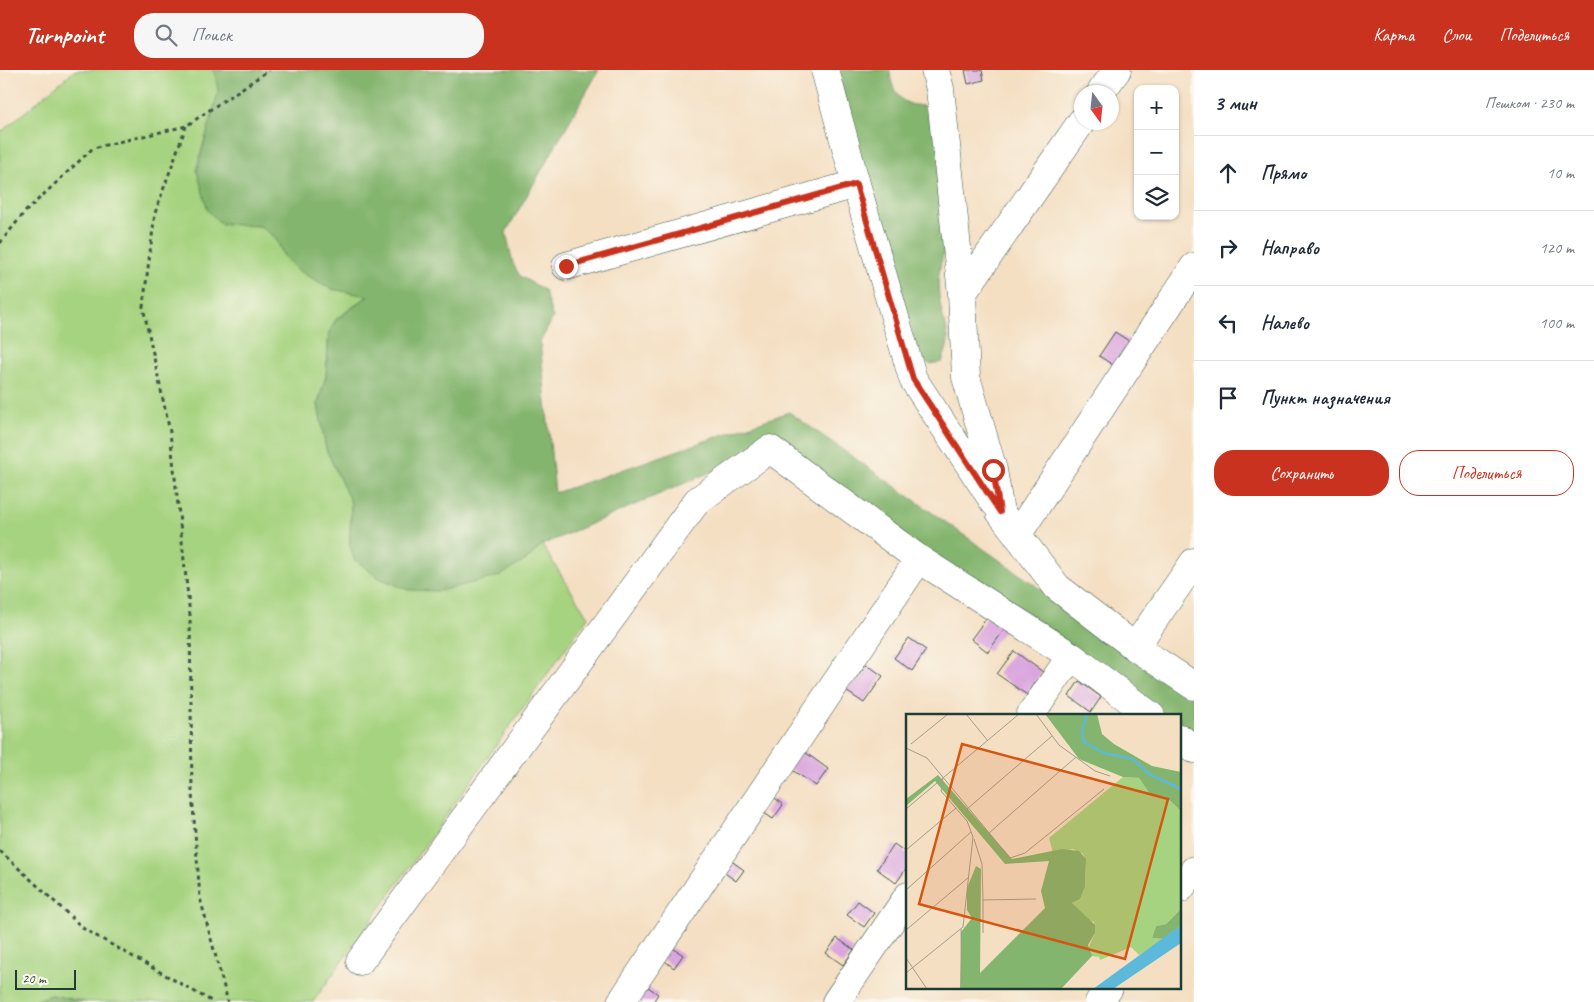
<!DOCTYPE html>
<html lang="ru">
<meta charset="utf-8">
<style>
body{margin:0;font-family:Caveat,sans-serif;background:#f6f6f7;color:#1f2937}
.controls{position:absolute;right:15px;top:15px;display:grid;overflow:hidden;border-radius:10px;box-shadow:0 1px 4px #0004}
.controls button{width:45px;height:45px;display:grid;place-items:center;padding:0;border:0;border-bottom:1px solid #e0e1e3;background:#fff;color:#1f2937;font:25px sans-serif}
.compass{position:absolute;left:1074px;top:15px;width:45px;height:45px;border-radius:50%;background:#fff;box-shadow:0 1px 4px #0004;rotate:165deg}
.scale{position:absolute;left:15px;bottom:12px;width:61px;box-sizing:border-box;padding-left:5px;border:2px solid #1f3d34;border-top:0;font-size:14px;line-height:18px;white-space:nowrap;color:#1f3d34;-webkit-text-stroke:4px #fbf7ec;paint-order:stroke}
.stop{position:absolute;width:15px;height:15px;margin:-11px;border:4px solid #c8321e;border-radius:50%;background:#fff}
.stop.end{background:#c8321e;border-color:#fff;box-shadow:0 1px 5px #0008}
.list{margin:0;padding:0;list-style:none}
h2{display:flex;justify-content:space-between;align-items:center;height:65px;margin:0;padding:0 20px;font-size:21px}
h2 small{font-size:16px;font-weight:400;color:#747a83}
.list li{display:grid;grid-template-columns:32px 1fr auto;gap:15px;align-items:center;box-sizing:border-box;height:75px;padding:0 20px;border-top:1px solid #e0e1e3}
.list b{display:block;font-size:19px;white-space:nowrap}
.list em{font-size:16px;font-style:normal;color:#747a83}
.actions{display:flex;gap:10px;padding:15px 20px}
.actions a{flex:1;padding:11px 0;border:1px solid #c8321e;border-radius:20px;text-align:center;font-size:18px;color:#c8321e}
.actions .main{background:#c8321e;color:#fff}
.icon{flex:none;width:28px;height:28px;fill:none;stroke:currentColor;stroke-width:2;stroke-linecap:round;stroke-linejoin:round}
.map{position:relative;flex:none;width:1194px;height:932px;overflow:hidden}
header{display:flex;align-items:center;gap:30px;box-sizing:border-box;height:70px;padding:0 25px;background:#c8321e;color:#fff}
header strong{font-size:24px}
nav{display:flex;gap:28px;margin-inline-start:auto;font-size:18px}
.search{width:350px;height:45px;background:#f6f6f7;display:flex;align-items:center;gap:12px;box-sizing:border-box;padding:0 18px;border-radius:20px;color:#747a83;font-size:19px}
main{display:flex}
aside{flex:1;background:#fff}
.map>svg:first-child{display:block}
.green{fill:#a6d37f;stroke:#62885a}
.forest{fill:#84b56e;stroke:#527951}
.building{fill:#daa6de}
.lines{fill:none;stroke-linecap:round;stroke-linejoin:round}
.minor-casing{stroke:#3f5549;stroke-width:29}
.path{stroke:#3f5549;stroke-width:3;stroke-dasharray:4 4;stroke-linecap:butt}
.minor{stroke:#fff;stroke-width:28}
.route{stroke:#c8321e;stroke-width:6}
.inset-river{fill:none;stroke:#5cb9da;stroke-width:2.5}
.inset-road{fill:none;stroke:#9f9e8a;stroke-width:1}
.view{fill:#d45610;fill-opacity:0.15;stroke:#d45610;stroke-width:2.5}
.inset-edge{fill:none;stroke:#1f3d34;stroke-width:2.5}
</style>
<header>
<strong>Turnpoint</strong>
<div class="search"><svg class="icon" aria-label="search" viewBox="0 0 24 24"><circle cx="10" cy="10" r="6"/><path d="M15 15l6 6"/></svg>Поиск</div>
<nav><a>Карта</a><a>Слои</a><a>Поделиться</a></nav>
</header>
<main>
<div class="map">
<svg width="1194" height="932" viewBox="0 0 1194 932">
<rect width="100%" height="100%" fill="#fbf7ec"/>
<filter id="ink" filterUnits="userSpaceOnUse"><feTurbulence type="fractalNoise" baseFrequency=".02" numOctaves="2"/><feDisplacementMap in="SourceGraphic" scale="10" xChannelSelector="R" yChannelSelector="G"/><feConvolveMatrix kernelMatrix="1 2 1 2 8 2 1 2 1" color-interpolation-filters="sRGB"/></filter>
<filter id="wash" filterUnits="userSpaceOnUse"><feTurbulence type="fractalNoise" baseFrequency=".0096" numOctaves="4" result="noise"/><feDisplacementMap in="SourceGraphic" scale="20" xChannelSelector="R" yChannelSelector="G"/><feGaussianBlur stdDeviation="1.12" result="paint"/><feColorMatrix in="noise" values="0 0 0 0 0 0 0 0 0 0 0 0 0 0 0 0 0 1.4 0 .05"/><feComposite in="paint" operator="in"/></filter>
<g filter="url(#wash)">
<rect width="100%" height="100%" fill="#f4dfc3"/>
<path class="green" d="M75,0H212C232,21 197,75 197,101C198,109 217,143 221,154L260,156L275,167L284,186L332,219L368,226L336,249L329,262L326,306L318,334L326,379L351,433L350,474L526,490L542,475L588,547L313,932H86L51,925L32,932H0V63Z"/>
<path class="forest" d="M212,0H599L506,162L513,194L520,206L544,220L553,248L540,272L555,423L789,342L1194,627V669L1180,660V646H1159L759,381L542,475L526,490L500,506L439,521L408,520L379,508L354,489L350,475L351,433L326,379L318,334L326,306L329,262L336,250L368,226L332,219L297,200L284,186L275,167L260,156L221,154L208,141L197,101L218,22L215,3Z
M836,0H890C890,12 895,28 908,33C916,37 925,34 934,39L953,164C938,189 935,213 942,243C944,252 948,260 948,269C948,277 944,285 942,292L931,294L921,290Z
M51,925L86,932H32Z"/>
<g id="blocks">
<path class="building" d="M965,0H982L984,10L968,14Z
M1115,262L1132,273L1116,297L1099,286Z
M992,541L1009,553L988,582L971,569Z
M909,568L926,580L912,601L894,588Z
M1014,581L1043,602L1027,625L997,604Z
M866,594L883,606L864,633L846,621Z
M1079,611L1101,627L1091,642L1069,626Z
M802,680L828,699L816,716L789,698Z
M775,728L783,735L773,749L764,743Z
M894,774L908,784V796L896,813L877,799Z
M730,790L744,800L736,811L722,801Z
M858,831L874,843L864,857L847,845Z
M837,868L854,880L843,895L826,883Z
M671,877L683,885L674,898L662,889Z
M644,914L658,924L653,932H631Z"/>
</g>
</g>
<g filter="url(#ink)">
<use href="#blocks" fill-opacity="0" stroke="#3f5549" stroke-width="1"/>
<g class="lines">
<g class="minor-casing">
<path id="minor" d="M935,0L940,19L962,224L966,307L993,400L1000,442L1057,517L1135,577L1194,616
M1101,22L1117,0
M856,114L913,309L994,432
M566,196L856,114L825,0
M962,224L1082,51
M1017,465L1194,197
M1135,577L1194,492
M1030,646L1071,586
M1180,668L1194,679
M1180,819L1194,800
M360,891L697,431L770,379L919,489L1071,586L1151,646
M621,932L919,489
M836,932L908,826
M1099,932L1109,918"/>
</g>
<path class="path" d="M186,56L155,143L143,237L170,362L190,545L192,723L200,828L228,932
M0,173L24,143L93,78L186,56L269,0
M0,781L84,859L213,932"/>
<use href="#minor" class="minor"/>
</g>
</g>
<g class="lines" filter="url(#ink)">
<path class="route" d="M566,196L856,114L913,309L1000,442L993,400"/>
</g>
<g transform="translate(906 644)">
<rect width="275" height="275" fill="#f4dfc3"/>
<path d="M217,63L233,64L244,80L260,83L275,97V195L260,210L250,212L246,224L257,225L243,235L233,241L225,233L194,246L193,243L186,242L182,235L189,219L188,208L181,206L166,189L174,185L179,173L180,147L177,140L167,135L147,139L143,124Z" fill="#a6d37f"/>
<path d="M139,0H191L196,20L208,30L246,52L275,58V97L260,83L244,80L233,64L217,63L173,45ZM32,61L106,145L156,135L173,137L180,145L179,173L174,185L166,189L189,211V219L182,231L186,242L155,275H54L55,218L66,204L61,196V174L70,152L75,155L74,259L139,194L135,177L143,147L99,150L29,67L0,92V85ZM275,195V211L257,225L246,224L250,212L260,210Z" fill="#84b56e"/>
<path d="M275,211V229L207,275H187Z" fill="#5cb9da"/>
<path class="inset-river" d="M181,0L176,16L178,28L198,39L227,45L243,60L275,75"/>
<path class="inset-road" d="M60,0L82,27M130,0L153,31L189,57L204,62M5,30L42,0M0,34L21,44L104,144L119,139L198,75M0,95L113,0M61,95L146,22M83,119L170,43M68,125L76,150L77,186M0,136L50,94M0,176L65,118M55,215L56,269M0,216L63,163M77,219V186L130,185M0,244L21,275M0,259L57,213L67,123L61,107L35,77L37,64"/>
<path class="view" d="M56,30L262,85L219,245L13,190Z"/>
<rect width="275" height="275" class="inset-edge"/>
</g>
</svg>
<div class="controls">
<button>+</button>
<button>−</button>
<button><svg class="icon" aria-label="layers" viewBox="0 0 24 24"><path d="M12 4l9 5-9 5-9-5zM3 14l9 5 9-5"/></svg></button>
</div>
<svg class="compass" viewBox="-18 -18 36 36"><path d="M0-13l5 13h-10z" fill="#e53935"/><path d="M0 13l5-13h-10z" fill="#747a83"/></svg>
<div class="scale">20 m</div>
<div class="stop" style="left:993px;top:400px"></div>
<div class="stop end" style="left:566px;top:196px"></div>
</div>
<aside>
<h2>3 мин<small>Пешком · 230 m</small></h2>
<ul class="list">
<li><svg class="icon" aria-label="ahead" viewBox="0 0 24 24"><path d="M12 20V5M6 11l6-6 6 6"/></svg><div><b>Прямо</b></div><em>10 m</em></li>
<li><svg class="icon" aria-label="right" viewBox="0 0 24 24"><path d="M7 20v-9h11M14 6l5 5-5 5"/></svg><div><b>Направо</b></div><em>120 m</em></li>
<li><svg class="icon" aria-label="left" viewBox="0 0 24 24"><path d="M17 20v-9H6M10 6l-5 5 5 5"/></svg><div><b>Налево</b></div><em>100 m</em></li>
<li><svg class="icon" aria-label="arrive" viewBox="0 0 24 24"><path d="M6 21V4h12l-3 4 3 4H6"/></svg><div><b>Пункт назначения</b></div></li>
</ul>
<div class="actions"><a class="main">Сохранить</a><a>Поделиться</a></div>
</aside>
</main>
